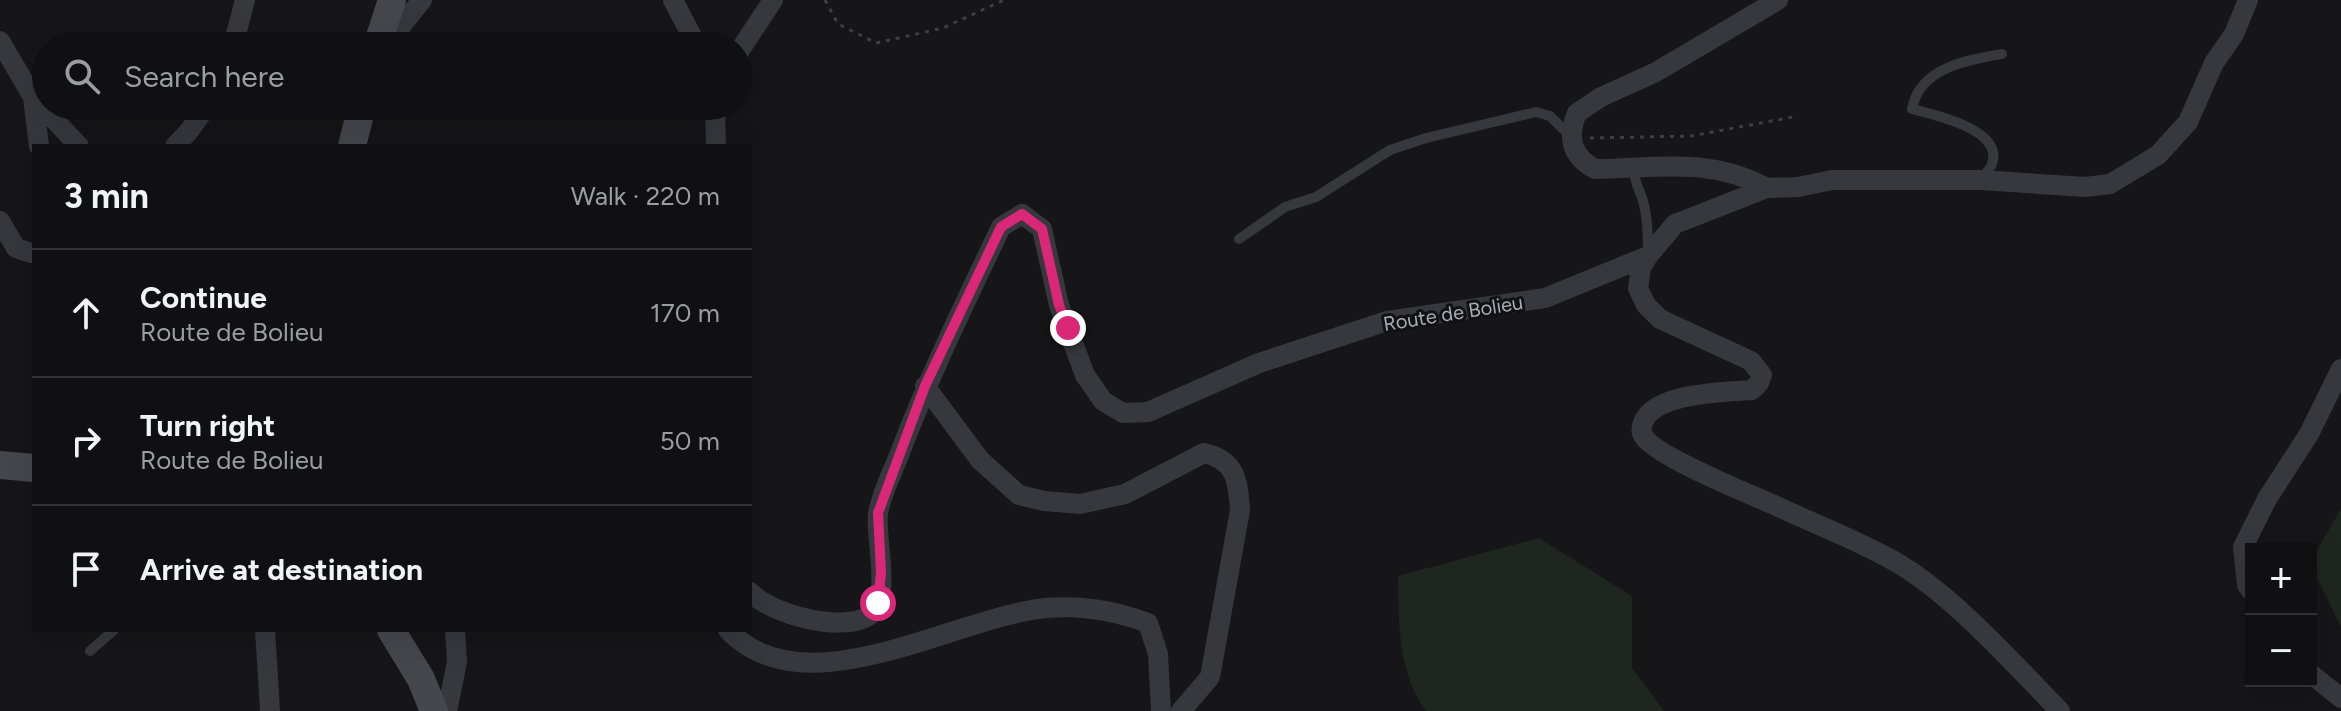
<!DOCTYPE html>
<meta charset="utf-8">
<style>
body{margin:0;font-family:Figtree,sans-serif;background:#1e1e20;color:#f1f3f6}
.controls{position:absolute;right:24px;bottom:24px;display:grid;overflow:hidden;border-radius:0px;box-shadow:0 8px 32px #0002}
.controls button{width:72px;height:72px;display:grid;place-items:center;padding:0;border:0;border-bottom:2px solid #303032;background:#101012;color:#f1f3f6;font:40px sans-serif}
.stop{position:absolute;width:24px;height:24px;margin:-18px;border:6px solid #db2777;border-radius:50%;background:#fff}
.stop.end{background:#db2777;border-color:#fff;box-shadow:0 2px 8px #0008}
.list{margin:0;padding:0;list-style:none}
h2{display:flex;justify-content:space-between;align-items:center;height:104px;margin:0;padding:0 32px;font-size:34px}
h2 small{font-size:26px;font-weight:400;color:#9c9d9f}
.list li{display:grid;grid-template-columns:52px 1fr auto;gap:24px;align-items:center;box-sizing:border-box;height:128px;padding:0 32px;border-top:2px solid #303032}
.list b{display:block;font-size:30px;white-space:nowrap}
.list p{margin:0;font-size:26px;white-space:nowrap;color:#9c9d9f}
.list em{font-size:26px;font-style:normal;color:#9c9d9f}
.icon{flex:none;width:44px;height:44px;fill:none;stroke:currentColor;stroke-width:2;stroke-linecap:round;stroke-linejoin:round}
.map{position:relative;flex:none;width:2341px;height:711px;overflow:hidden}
.search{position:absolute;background:#101012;box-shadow:0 8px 32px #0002;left:32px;top:32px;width:720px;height:88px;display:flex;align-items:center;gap:20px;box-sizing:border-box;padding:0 28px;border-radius:44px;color:#9c9d9f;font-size:30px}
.panel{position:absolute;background:#101012;box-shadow:0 8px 32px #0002;left:32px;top:144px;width:720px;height:488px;border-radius:0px}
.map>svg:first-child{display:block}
.green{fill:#1e261f}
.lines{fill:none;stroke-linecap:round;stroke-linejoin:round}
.path{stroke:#3d3f44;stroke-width:3;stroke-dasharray:4 6;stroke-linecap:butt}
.lane{stroke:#37383d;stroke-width:10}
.street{stroke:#37383d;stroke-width:20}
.secondary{stroke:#45474d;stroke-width:28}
.route{stroke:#db2777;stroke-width:10}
.labels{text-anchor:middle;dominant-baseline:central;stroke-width:6;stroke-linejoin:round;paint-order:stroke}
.street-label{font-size:20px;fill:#a8adb8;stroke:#111113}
</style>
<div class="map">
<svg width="2341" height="711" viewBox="0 0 2341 711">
<rect width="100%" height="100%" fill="#161618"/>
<path class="green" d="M2341,509V627L2311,566V560Z
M1539,538L1632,596V668L1664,711H1426C1397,671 1399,623 1398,576Z"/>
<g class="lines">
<path class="path" d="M825,0L838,24L876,43L943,28L1004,0
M1590,138L1691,136L1793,117"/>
<path class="lane" d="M1633,168C1635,185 1641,191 1644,205C1648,221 1648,236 1648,251
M1980,179C1984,175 1991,169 1992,164C2004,129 1934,115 1912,109C1919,68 1967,60 2002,54
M1239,239L1285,207L1316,197L1390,150L1426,138L1536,112L1550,116L1571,137
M90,651L114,630"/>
<path class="street" d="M673,0L697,46
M0,41L33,97L39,146
M233,46L245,0
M385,46L422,0
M738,53L773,0
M33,97L79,146
M715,106L716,146
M175,146L189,131L207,106
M1767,188C1710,157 1658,168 1595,169C1571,156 1567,137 1577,113L1601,97L1656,72L1778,0
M0,221L16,248L31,253L34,252
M925,386L980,460L1019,495L1044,501L1080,504L1125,494L1204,453C1236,460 1238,481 1240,510L1210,677L1181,711
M2251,591L2247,585L2243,547L2267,499L2309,434L2341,369
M750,592C771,614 843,634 870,615C892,599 875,537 878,514C881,493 894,470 901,450C930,374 966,301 1001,227L1022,214L1042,229L1059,305L1085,375L1103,401L1123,413L1148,412L1259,363L1387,321L1545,298L1648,256
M265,630L270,711
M728,630C805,711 954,617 1046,608C1080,605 1116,611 1148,623L1158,654L1161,711
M2311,674L2341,698
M447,711L457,662L455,630
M2060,711C2013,663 1951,593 1894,561C1855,539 1812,523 1772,504C1747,493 1656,456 1644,437C1641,433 1641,430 1642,426C1649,392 1726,392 1752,390L1759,383L1762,375L1751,361L1660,319L1646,305L1638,288L1641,268L1648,256L1675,224L1767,188L1798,187L1832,180H1980L2085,187L2110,184L2158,155L2188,122L2214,63L2234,34L2248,0"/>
<path class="secondary" d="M377,46L392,0
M352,146L362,106
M0,465L34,468
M391,630L421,679L434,711"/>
</g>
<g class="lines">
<path class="route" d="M878,603L881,572L878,513L925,386L1001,227L1022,214L1042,229L1059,305L1068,328"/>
</g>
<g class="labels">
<g class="street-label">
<text transform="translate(1453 313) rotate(-9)">Route de Bolieu</text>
</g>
</g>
</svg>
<div class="controls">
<button>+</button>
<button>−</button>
</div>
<div class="stop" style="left:878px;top:603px"></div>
<div class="stop end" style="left:1068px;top:328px"></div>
<div class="search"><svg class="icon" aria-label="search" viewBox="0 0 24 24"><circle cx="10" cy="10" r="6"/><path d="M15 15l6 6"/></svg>Search here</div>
<section class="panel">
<h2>3 min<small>Walk · 220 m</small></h2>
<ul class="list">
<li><svg class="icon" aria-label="ahead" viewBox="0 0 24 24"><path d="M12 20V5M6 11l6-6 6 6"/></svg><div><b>Continue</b><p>Route de Bolieu</p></div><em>170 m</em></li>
<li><svg class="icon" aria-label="right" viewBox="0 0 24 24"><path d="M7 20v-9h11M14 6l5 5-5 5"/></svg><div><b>Turn right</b><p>Route de Bolieu</p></div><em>50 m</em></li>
<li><svg class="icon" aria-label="arrive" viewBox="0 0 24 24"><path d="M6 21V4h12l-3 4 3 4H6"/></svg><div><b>Arrive at destination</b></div></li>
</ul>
</section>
</div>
